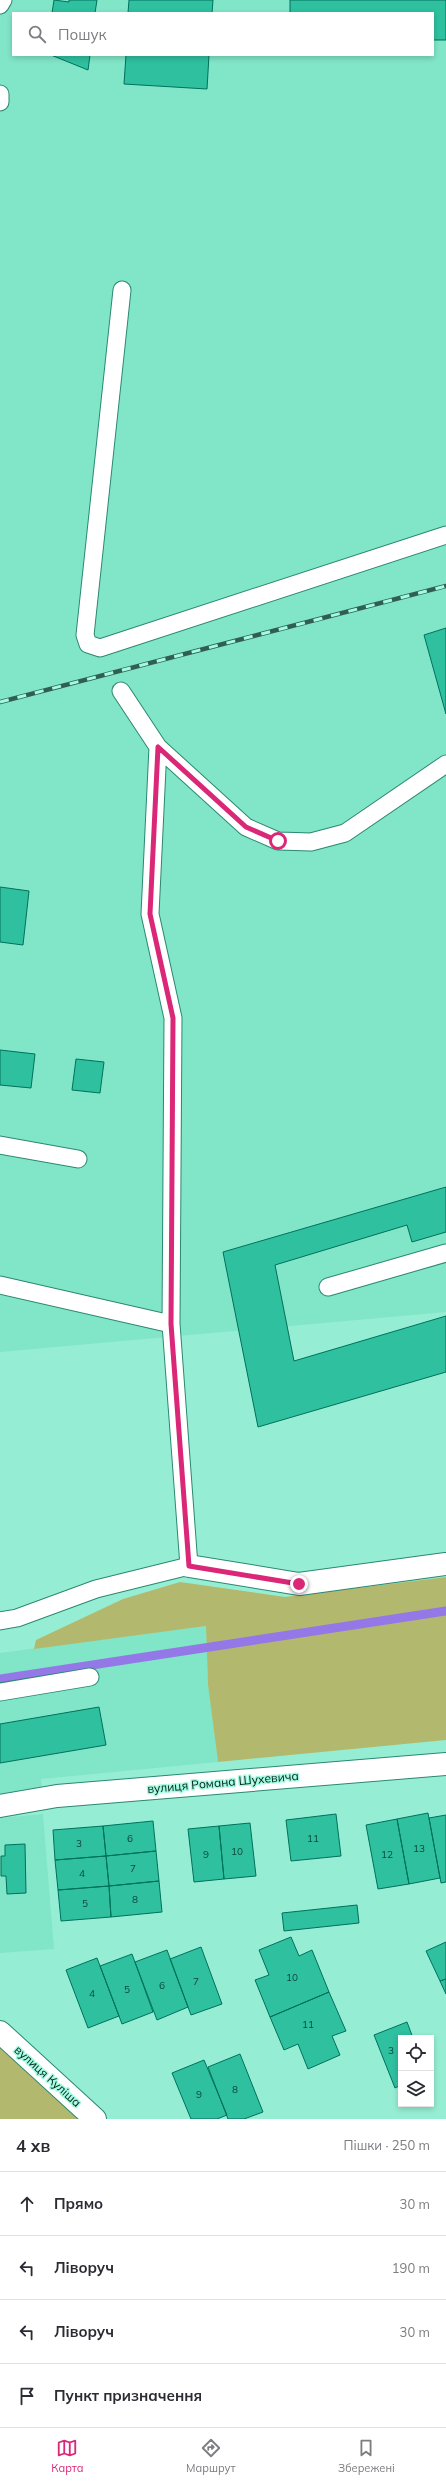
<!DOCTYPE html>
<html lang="uk">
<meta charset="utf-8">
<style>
body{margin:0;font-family:Mulish,sans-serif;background:#f2f2f3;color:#2b2b33}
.controls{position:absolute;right:12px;bottom:12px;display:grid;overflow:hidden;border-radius:0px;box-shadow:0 2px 6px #0003}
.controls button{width:36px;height:36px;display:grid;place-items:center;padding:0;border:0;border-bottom:1px solid #e1e1e2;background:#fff;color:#2b2b33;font:20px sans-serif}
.stop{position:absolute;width:12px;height:12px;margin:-9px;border:3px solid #db2777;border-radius:50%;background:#fff}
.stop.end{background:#db2777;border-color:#fff;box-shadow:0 1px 4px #0008}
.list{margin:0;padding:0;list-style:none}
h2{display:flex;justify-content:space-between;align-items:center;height:52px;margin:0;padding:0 16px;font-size:17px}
h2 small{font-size:13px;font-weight:400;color:#7c7c81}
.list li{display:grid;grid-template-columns:26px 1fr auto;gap:12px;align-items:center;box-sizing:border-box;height:64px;padding:0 16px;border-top:1px solid #e1e1e2}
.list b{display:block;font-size:15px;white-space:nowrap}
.list em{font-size:13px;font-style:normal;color:#7c7c81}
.icon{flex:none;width:22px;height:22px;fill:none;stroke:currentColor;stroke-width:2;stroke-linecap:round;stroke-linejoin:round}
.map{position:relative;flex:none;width:446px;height:2119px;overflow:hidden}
.search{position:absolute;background:#fff;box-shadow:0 2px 6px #0003;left:12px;right:12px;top:12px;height:44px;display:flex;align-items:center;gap:10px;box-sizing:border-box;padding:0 14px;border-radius:0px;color:#7c7c81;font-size:15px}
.sheet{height:308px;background:#fff}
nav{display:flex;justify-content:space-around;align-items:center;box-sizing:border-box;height:56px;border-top:1px solid #e1e1e2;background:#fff;font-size:11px;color:#7c7c81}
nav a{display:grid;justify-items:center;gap:2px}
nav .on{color:#db2777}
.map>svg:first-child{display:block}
.built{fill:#81e5c8;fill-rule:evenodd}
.green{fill:#b2b96e}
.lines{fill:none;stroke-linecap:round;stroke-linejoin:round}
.stream{stroke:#9478e7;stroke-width:9}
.building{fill:#2ec09f;stroke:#00715b}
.service-casing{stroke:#2b8871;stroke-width:19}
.minor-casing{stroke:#2b8871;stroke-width:24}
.secondary-casing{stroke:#2b8871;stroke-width:24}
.service{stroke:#fff;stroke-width:17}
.minor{stroke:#fff;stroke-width:22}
.secondary{stroke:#fff;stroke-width:22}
.rail-casing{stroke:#305f51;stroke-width:4.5}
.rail{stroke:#a2fbe0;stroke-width:3;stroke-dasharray:9;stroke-linecap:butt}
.route{stroke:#db2777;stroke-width:5}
.labels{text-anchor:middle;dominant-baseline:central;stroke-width:3;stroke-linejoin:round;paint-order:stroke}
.number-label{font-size:10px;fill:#0e473a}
.street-label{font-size:12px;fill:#031f18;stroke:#a2fbe0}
</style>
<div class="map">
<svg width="446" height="2119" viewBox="0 0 446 2119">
<rect width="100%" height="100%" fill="#95eed3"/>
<path class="built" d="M0,0H446V1312L0,1352ZM13,13H433V55H13Z
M206,1626L208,1685L218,1762L41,1779L42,1790L0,1797V1653Z
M43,1814L54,1949L0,1953V1818Z"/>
<path class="green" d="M446,1577V1740L218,1762L208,1685L206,1626L34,1649L36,1640L123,1599L180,1582L285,1597Z
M0,2047L79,2119H0Z"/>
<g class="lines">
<path class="stream" d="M0,1679L446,1611"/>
</g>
<path class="building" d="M54,0L69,2V0H97L95,13H52Z
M129,0H213L212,13H128Z
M290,0H446V40H433V13H290Z
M51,55H90L88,70Z
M126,55H209L207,89L124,84Z
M446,628V714L424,635Z
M0,887L29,891L23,945L0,942Z
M0,1050L35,1054L31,1088L0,1085Z
M76,1059L104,1062L100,1093L72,1090Z
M446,1187V1232L412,1242L407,1225L275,1265L294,1361L446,1316V1372L258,1427L223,1252Z
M99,1707L106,1745L0,1763V1724Z
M428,1813L440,1878L409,1884L397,1819Z
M336,1814L341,1856L291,1861L286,1820Z
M446,1815V1882L441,1883L429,1818Z
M397,1819L409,1884L378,1889L366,1825Z
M153,1821L156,1851L106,1856L103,1826Z
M250,1823L256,1876L224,1879L219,1826Z
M103,1826L106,1856L55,1860L53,1830Z
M219,1826L224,1879L194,1882L188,1829Z
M25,1844L26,1893L7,1894L6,1876H1V1856H5V1845Z
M156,1851L159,1881L109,1886L106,1856Z
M106,1856L109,1886L58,1890L55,1860Z
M159,1881L162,1912L111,1917L109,1886Z
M109,1886L111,1917L61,1921L58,1890Z
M357,1905L359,1923L284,1931L282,1913Z
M291,1937L299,1956L312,1950L329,1992L270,2017L255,1980L269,1975L259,1950Z
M446,1942V1979L440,1981L426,1951Z
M201,1947L222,2004L191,2015L170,1959Z
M167,1950L188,2007L157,2020L135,1962Z
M132,1954L153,2012L122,2024L100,1966Z
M97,1958L119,2016L88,2028L66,1970Z
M446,1979V1994L440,1981Z
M329,1992L346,2031L332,2036L340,2055L308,2069L298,2044L284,2050L270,2017Z
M407,2022L413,2038H401V2085L395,2088L374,2035Z
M240,2054L263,2112L244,2119H228L208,2067Z
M204,2060L227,2115L217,2119H191L172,2073Z"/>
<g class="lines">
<g class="service-casing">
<path id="service" d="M0,5L3,0
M0,94V102
M122,290L85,635L88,644L100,648L446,535
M158,747L246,827L278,841L311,842L345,833L446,764
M0,1145L78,1159
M0,1285L171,1324
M328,1287L446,1253
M0,1621L17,1618L96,1589L189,1566L171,1324L173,1018L150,914L158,747L121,691
M0,1692L90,1677"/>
</g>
<g class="minor-casing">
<path id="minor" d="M189,1566L299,1584L446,1564
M0,1806L57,1796L446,1764"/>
</g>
<g class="secondary-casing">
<path id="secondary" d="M0,2032L95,2119"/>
</g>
<use href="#service" class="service"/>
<use href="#minor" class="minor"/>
<use href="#secondary" class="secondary"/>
<g class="rail-casing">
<path id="rail" d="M0,702L446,586"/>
</g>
<use href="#rail" class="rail"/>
</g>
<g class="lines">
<path class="route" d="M278,841L246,827L158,747L150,914L173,1018L171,1324L189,1566L299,1584"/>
</g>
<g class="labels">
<g class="number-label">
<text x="130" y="1838">6</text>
<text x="313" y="1838">11</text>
<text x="79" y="1843">3</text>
<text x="419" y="1848">13</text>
<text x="237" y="1851">10</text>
<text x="206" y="1854">9</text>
<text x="387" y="1854">12</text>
<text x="133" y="1868">7</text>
<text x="82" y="1873">4</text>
<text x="135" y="1899">8</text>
<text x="85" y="1903">5</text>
<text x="292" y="1977">10</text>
<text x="196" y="1981">7</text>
<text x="162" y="1985">6</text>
<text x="127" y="1989">5</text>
<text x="92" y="1993">4</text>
<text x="308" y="2024">11</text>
<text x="391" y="2050">3</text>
<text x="235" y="2089">8</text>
<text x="199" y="2094">9</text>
</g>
<g class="street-label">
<text transform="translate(223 1782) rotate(-5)">вулиця Романа Шухевича</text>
<text transform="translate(48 2076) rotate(42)">вулиця Куліша</text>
</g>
</g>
</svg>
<div class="controls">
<button><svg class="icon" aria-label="locate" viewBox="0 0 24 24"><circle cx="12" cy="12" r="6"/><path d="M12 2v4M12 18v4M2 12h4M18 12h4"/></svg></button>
<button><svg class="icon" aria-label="layers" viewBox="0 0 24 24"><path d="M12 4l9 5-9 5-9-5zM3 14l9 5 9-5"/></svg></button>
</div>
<div class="stop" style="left:278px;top:841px"></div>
<div class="stop end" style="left:299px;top:1584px"></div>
<div class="search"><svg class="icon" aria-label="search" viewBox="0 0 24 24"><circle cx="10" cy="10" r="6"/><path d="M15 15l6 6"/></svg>Пошук</div>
</div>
<section class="sheet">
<h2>4 хв<small>Пішки · 250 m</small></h2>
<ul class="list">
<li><svg class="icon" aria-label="ahead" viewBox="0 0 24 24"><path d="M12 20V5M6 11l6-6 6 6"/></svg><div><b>Прямо</b></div><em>30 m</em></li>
<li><svg class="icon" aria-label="left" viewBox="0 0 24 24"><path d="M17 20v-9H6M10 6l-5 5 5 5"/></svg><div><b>Ліворуч</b></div><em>190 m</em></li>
<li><svg class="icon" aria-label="left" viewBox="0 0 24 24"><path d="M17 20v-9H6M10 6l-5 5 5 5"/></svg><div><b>Ліворуч</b></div><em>30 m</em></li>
<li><svg class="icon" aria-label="arrive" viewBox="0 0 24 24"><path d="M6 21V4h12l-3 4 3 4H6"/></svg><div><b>Пункт призначення</b></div></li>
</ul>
</section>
<nav>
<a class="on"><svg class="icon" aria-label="map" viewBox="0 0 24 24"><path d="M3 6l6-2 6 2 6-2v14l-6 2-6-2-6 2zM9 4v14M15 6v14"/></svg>Карта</a>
<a><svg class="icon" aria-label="directions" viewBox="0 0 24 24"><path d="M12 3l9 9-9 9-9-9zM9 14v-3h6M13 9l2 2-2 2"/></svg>Маршрут</a>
<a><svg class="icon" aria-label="saved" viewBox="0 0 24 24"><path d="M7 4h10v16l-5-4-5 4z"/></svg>Збережені</a>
</nav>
